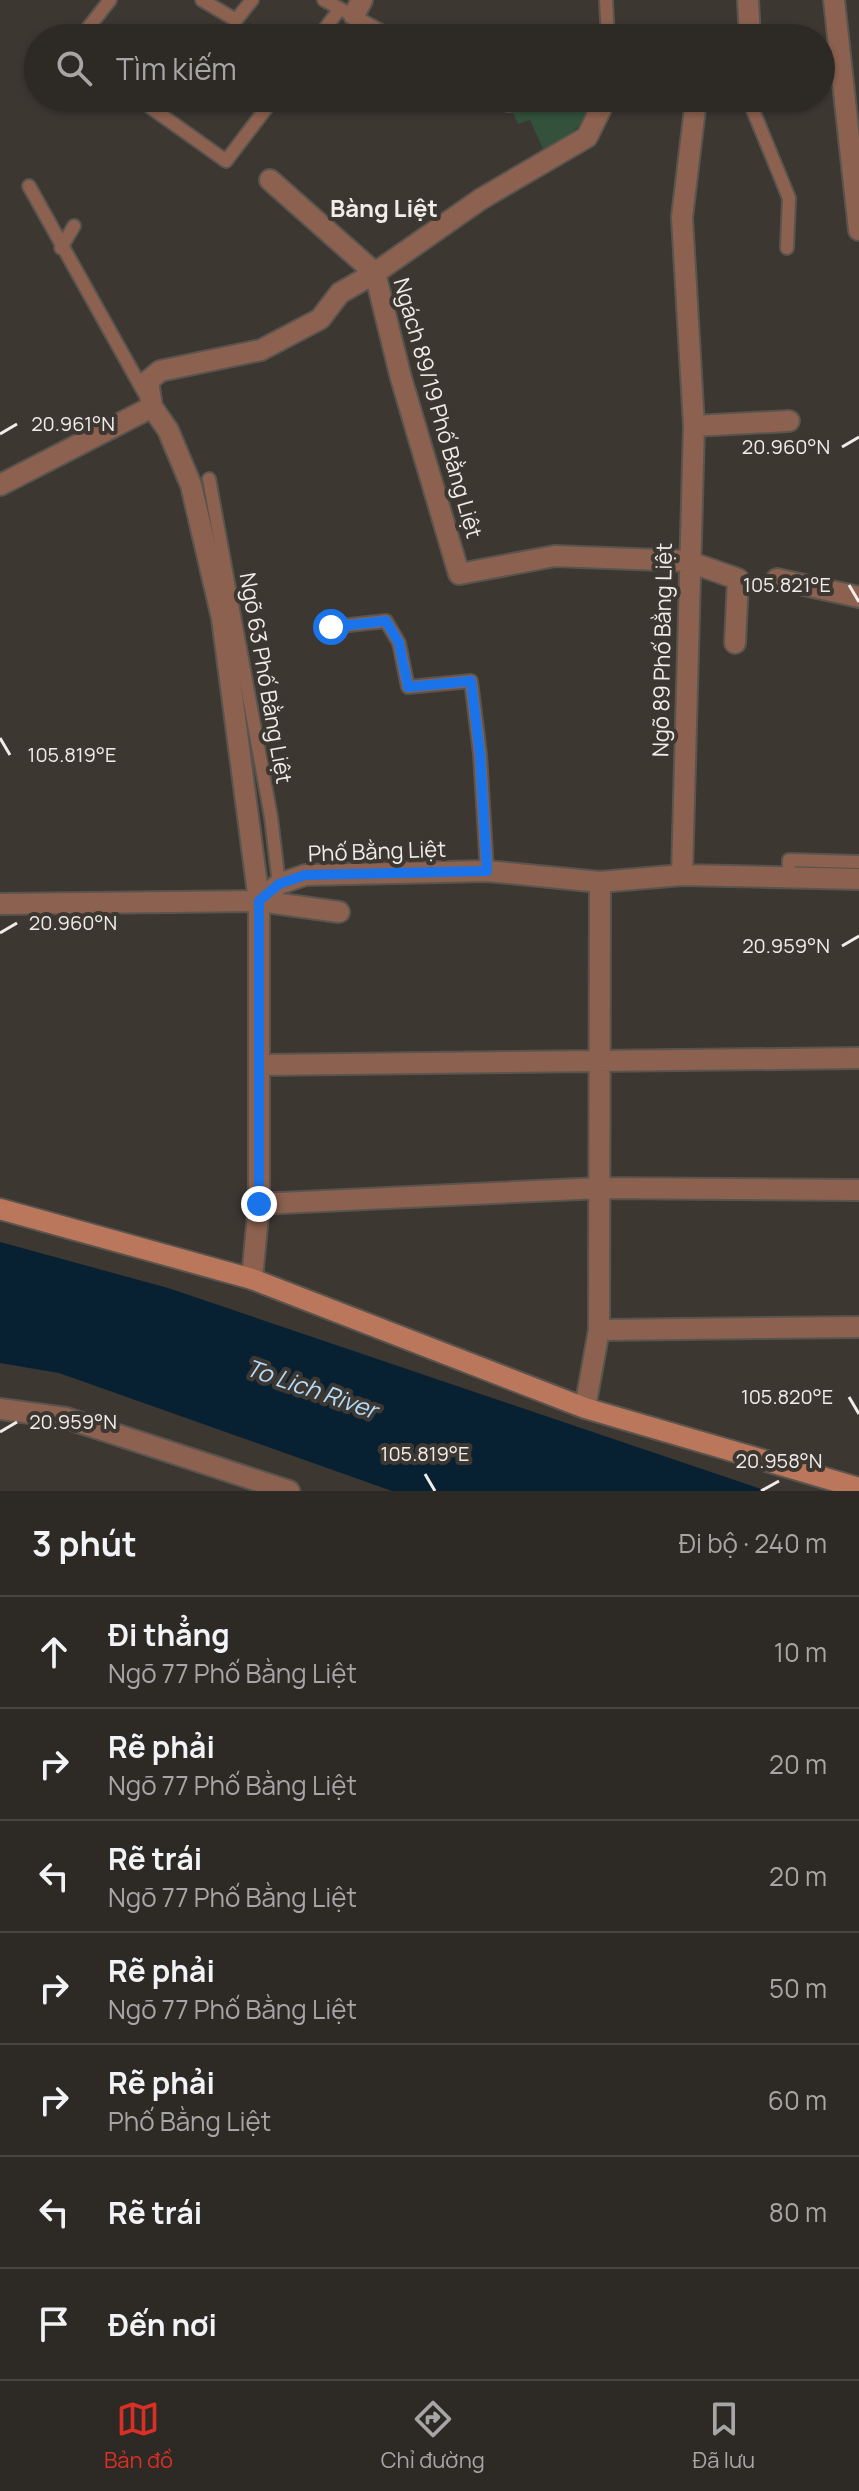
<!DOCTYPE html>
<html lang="vi">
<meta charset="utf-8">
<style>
body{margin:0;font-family:Manrope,sans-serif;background:#393532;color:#f1f3f6}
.stop{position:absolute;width:24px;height:24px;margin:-18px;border:6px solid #1a73e8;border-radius:50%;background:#fff}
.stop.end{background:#1a73e8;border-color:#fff;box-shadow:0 2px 8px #0008}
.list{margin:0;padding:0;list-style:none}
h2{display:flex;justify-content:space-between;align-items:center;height:104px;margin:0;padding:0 32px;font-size:34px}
h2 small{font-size:26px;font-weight:400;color:#a7a6a7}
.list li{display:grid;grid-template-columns:52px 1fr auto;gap:24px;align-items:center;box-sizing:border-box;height:112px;padding:0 32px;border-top:2px solid #484542}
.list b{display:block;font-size:30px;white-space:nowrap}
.list p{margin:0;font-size:26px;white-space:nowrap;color:#a7a6a7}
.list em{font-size:26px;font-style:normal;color:#a7a6a7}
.icon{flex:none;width:44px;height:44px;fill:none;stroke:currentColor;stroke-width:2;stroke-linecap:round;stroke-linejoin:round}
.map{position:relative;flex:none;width:859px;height:1491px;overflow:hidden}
.search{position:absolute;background:#2d2925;box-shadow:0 2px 6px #0004;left:24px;right:24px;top:24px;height:88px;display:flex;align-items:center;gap:20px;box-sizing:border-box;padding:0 28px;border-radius:44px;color:#a7a6a7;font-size:30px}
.sheet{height:888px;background:#2d2925}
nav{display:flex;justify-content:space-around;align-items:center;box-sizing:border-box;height:112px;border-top:2px solid #484542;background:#2d2925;font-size:22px;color:#a7a6a7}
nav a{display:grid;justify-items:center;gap:4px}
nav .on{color:#d93025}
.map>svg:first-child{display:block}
.green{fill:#33513b}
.water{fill:#072133}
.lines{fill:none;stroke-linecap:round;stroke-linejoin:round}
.lane-casing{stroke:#59544e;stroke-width:16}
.street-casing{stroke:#59544e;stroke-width:24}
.secondary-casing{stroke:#59544e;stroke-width:24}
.lane{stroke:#8c614f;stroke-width:12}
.street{stroke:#8c614f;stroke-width:20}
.secondary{stroke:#bb775b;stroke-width:20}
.route{stroke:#1a73e8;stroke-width:10}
.ticks{fill:none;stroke:#f0ede9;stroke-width:3}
.labels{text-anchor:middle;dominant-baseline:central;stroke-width:8;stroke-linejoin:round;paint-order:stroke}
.street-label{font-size:22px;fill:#f0ede9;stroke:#3c3731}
.neighbourhood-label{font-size:24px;font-weight:bold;fill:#f0ede9;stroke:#3c3731}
.water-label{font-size:24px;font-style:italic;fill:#b1dcfe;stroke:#3c3731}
.ticks-label{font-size:20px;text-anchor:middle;fill:#f0ede9;stroke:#3c3731;stroke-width:8;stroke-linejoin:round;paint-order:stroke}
</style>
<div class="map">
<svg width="859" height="1491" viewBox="0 0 859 1491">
<rect width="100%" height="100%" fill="#3c3731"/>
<path class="green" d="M595,106L599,111L545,153L530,120L518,124L511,108Z"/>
<path class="water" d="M0,1242L168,1288L767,1491H392L59,1373L0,1363Z"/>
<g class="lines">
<g class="lane-casing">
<path id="lane" d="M202,0L236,20L252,0
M324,0L394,38
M606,0L608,38
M88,28L110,0
M318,38L339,10
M492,98L508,105L558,98
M748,98L789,198L787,248
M150,107L226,161L274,98
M29,186L145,394
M61,248L74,226
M209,479L271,817L279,884
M331,627L386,621L399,643L408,687L471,681L480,754L487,871
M789,877V860L859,862"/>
</g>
<g class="street-casing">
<path id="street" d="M748,0L750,38
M834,0L859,230
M354,15L362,0
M685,98H728
M270,180L375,273
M375,273L401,378L459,574L555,556L687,561L738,579L735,643
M152,407L148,381L160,371L261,350L320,319L340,293L375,273L481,199L587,137L606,98
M694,426L789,421
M0,485L152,407L168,430L191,485L222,618L259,901V1204L252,1279
M777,579L859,597
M682,875L694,426L682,217L696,100
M259,901L279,884L305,875L487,871L600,882L682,875L859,879
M0,904L259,901L339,912
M260,1065L859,1058
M259,1204L601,1188L859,1190
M599,1330L859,1327
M585,1408L599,1330L600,882
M0,1409L66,1418L289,1491"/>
</g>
<g class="secondary-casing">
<path id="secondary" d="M0,1209L252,1279L585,1408L859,1488"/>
</g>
<use href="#lane" class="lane"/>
<use href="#street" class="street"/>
<use href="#secondary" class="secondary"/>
</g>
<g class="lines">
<path class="route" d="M259,1204V901L279,884L305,875L487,871L480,754L471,681L408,687L399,643L386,621L331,627"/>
</g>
<path class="ticks" d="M0,434L17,424M842,447L859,437M849,585L859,602M0,738L10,755M0,933L17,923M842,946L859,936M849,1397L859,1414M0,1432L17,1422M425,1474L435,1491M761,1491L779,1481"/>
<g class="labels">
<g class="street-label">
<text transform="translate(438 408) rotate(74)">Ngách 89/19 Phố Bằng Liệt</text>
<text transform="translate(662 650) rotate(-89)">Ngõ 89 Phố Bằng Liệt</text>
<text transform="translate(266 678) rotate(80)">Ngõ 63 Phố Bằng Liệt</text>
<text transform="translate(377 851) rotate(-2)">Phố Bằng Liệt</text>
</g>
<g class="neighbourhood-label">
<text x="384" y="207">Bàng Liệt</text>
</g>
<g class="water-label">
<text transform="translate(312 1388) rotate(19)">To Lich River</text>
</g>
</g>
<g class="ticks-label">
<text x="73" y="431">20.961°N</text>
<text x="786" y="454">20.960°N</text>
<text x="787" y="592">105.821°E</text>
<text x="72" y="762">105.819°E</text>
<text x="73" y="930">20.960°N</text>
<text x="786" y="953">20.959°N</text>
<text x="787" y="1404">105.820°E</text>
<text x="73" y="1429">20.959°N</text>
<text x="425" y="1461">105.819°E</text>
<text x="779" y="1468">20.958°N</text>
</g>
</svg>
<div class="stop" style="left:331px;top:627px"></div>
<div class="stop end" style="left:259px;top:1204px"></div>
<div class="search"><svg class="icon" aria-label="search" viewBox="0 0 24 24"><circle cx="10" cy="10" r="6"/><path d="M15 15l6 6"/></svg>Tìm kiếm</div>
</div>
<section class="sheet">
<h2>3 phút<small>Đi bộ · 240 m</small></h2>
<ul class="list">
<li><svg class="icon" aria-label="ahead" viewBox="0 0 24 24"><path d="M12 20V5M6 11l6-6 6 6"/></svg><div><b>Đi thẳng</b><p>Ngõ 77 Phố Bằng Liệt</p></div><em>10 m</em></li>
<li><svg class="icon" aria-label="right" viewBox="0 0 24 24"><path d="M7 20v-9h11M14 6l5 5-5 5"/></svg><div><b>Rẽ phải</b><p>Ngõ 77 Phố Bằng Liệt</p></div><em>20 m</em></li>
<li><svg class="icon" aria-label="left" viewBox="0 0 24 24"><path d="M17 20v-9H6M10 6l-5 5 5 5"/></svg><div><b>Rẽ trái</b><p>Ngõ 77 Phố Bằng Liệt</p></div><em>20 m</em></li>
<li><svg class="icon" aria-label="right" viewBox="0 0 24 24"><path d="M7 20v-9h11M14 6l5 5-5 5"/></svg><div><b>Rẽ phải</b><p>Ngõ 77 Phố Bằng Liệt</p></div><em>50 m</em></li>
<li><svg class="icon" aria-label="right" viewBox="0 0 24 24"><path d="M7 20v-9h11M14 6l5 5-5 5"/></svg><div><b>Rẽ phải</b><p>Phố Bằng Liệt</p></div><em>60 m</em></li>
<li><svg class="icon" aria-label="left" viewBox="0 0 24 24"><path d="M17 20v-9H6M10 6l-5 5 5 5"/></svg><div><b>Rẽ trái</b></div><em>80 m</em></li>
<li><svg class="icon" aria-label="arrive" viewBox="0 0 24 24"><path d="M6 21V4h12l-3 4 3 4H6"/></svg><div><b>Đến nơi</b></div></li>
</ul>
</section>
<nav>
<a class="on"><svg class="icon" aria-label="map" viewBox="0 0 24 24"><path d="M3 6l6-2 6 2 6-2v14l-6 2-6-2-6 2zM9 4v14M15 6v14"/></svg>Bản đồ</a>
<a><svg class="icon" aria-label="directions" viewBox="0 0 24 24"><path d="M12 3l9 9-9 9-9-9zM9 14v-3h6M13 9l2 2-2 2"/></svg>Chỉ đường</a>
<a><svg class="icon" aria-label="saved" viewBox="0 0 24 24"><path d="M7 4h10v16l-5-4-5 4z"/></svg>Đã lưu</a>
</nav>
